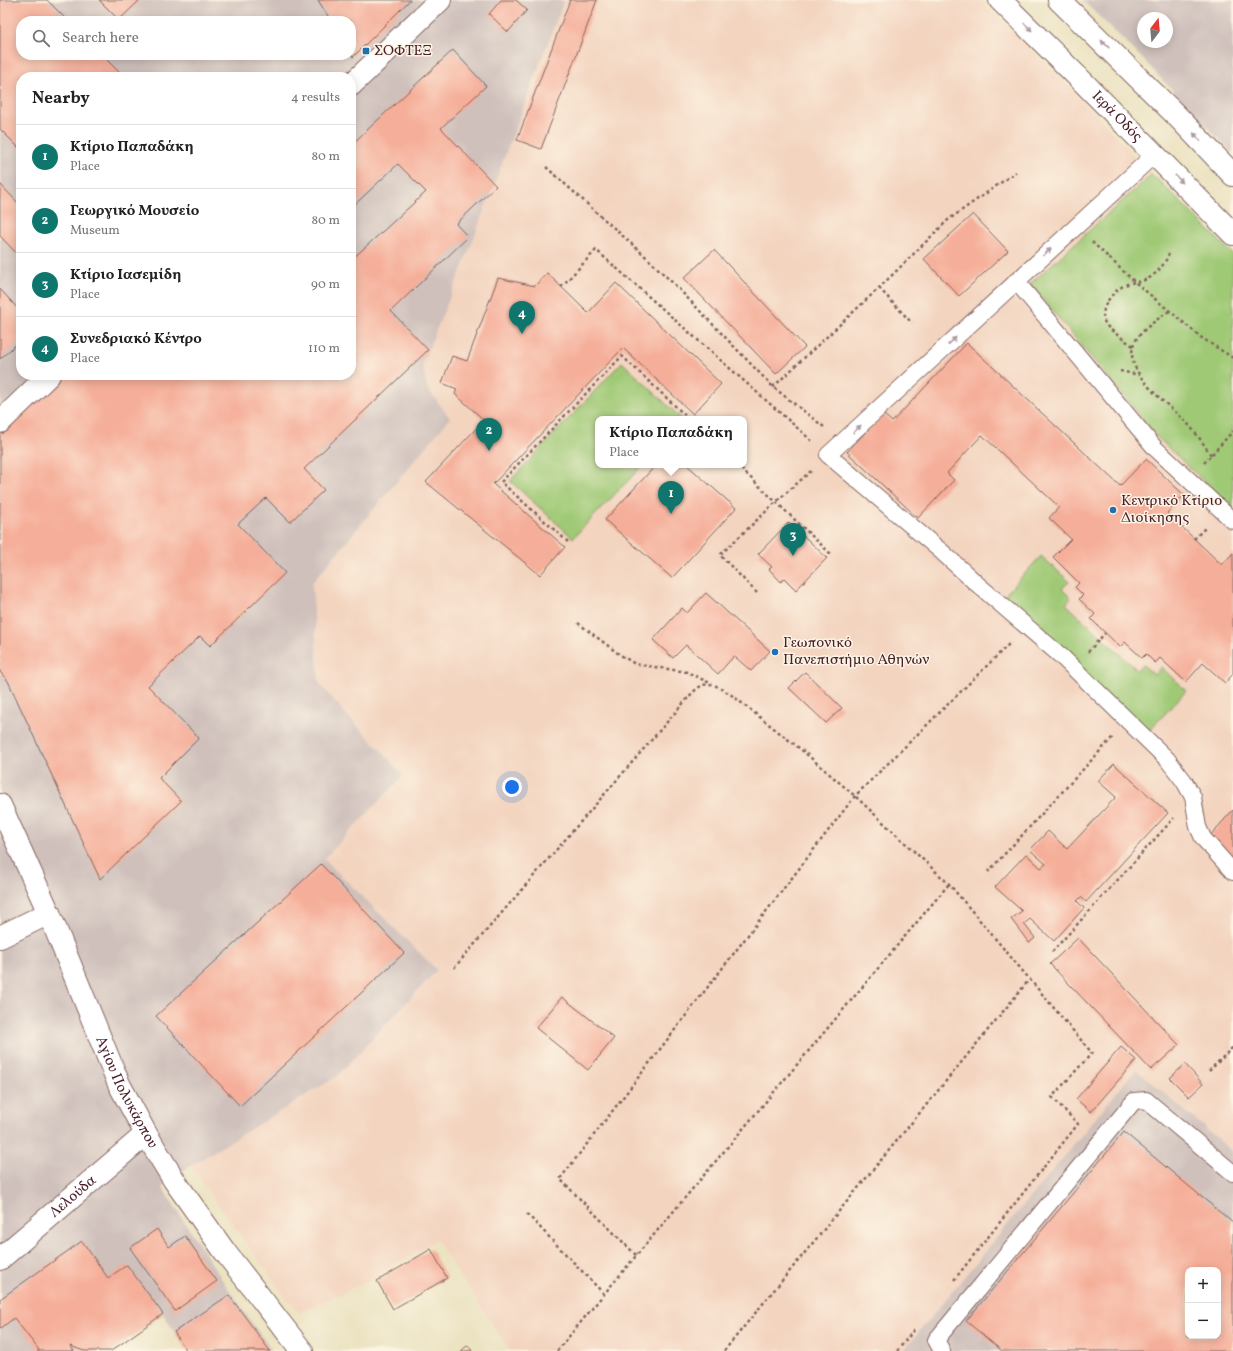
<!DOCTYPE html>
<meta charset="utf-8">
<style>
body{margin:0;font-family:Vollkorn,serif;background:#f6f6f6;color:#222}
.controls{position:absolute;right:12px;bottom:12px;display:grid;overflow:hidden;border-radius:8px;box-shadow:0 2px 10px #0003}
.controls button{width:36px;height:36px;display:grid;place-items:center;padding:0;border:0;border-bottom:1px solid #e0e0e0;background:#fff;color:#222;font:20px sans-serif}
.compass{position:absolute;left:1137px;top:12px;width:36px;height:36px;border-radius:50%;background:#fff;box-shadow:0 2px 10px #0003;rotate:16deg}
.you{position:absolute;left:512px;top:787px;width:14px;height:14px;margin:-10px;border:3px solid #fff;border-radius:50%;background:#1a73e8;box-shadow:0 0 0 6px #1a73e833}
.badge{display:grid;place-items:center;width:26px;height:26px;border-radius:50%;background:#0f766e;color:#fff;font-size:13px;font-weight:700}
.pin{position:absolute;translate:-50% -33px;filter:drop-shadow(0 1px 2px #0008)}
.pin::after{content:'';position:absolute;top:21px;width:14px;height:12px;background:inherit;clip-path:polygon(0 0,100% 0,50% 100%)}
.popup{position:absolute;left:595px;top:416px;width:152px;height:52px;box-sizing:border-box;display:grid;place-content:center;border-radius:8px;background:#fff;filter:drop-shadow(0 1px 3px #0005);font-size:13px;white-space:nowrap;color:#767676}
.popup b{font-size:15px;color:#222}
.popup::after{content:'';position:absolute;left:50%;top:100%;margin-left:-8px;border:8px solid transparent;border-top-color:#fff}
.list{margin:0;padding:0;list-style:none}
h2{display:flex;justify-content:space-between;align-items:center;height:52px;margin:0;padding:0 16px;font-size:17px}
h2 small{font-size:13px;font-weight:400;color:#767676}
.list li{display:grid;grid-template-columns:26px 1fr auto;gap:12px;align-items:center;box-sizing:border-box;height:64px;padding:0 16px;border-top:1px solid #e0e0e0}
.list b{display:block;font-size:15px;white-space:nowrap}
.list p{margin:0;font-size:13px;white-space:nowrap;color:#767676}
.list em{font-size:13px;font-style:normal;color:#767676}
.icon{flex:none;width:22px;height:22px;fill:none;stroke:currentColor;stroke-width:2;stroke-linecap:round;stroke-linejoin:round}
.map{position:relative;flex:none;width:1233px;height:1351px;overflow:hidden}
.search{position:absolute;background:#fff;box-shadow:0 2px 10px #0003;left:16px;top:16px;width:340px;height:44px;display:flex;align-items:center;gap:10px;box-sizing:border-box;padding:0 14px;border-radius:16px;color:#767676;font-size:15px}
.panel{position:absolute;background:#fff;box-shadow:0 2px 10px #0003;left:16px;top:72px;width:340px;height:308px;border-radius:16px}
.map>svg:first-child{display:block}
.built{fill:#f3d4bf;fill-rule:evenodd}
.industrial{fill:#cfc0bb;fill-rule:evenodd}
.green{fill:#9fc975;stroke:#747450}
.building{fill:#f5ae99;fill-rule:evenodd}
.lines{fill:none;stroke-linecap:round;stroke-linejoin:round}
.lane-casing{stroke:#836460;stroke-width:18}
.street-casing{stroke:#836460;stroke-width:24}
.secondary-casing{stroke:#836460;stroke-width:24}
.path{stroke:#836460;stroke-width:2.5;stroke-dasharray:3 3;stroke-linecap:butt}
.lane{stroke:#fff;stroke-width:16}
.street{stroke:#fff;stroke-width:22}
.secondary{stroke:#fff;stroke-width:22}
.oneway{fill:#ae9aa0}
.poi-dot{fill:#1f6fb2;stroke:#fcf5e5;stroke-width:1.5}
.labels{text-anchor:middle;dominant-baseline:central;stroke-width:3;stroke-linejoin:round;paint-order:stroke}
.poi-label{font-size:15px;fill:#4a1f2b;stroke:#fcf5e5;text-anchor:start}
.street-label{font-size:15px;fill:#4a1f2b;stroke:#fcf5e5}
</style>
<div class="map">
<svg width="1233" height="1351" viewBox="0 0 1233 1351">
<rect width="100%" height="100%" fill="#fcf5e5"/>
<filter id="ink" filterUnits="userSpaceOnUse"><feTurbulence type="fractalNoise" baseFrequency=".025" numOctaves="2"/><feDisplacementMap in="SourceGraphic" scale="8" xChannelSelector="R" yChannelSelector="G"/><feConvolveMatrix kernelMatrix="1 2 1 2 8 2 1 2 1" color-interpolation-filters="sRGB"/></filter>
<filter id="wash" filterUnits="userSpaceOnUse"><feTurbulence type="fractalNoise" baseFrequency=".012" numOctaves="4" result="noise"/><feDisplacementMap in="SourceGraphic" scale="16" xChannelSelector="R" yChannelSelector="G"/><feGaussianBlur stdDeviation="0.9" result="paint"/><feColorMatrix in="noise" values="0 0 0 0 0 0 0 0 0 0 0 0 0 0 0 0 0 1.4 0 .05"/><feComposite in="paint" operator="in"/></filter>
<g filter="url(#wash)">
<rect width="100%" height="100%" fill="#ece3c2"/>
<path class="built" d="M564,0H979L1070,87L1152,174L1233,254V1152L1136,1069L903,1351H510L436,1240L374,1278L300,1313L287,1299L190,1166L336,1077L437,970L324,859L403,776L389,759L343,711L319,683L312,583L450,418L427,388L422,364L467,256ZM598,419H744V465H598Z"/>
<path class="industrial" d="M0,0H564L467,256L422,364L427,388L450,418L312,583L319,683L343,711L389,759L403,776L324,859L437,970L336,1077L190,1166L162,1187L227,1287L272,1351H187L163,1314L111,1351H0ZM21,21H351V55H21ZM21,77H351V375H21Z
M1082,0H1233V154L1135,51ZM1143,18H1167V42H1143Z
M1136,1069L1233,1152V1351H903ZM1188,1270H1218V1336H1188Z"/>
<path class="green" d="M1152,174L1233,254V509L1160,440L1030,284Z
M622,362L682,419H598V465H643L573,538L510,481Z
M1041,556L1069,581L1062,589L1071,598L1066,604L1137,670L1143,665L1154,675L1161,667L1186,691L1145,735L1000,600Z"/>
<g id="blocks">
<path class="building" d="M0,0H47L68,21H21V55H102L124,77H21V150L0,129Z
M99,0H140L119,20Z
M318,0H410L353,57L351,54V21H331Z
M501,0H516L527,10L508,32L489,14Z
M570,0H597L541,149L517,140Z
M453,50L486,86L441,128L496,186L456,224L468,237L391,311L428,350L304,469L324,490L290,522L266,498L238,524L285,573L210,646L200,636L148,686L199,738L159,778L181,801L100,879L8,681L0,672V432L63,375H351V260L426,192L398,164L351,208V145Z
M0,184L21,206V258L0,236Z
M973,214L1008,251L959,296L924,259Z
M714,250L805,347L776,374L684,278Z
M547,273L588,313L616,283L721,384L693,414L623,348L493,484L565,547L540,575L426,482L484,420L455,394L457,389L442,383L452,356L467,361L498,278L535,286Z
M0,289L21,312V340L0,359Z
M967,343L1120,486L1146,459L1184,495L1167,513L1222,565L1233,553V674L1225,683L1203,663L1186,682L1160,658L1155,663L1146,654L1142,658L1125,642L1120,647L1091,619L1095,614L1079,599L1083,595L1075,587L1079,583L1053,557L1071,539L1049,518L1059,507L982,435L947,473L954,480L918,518L847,452L883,414L892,422Z
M656,465H687L736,508L672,578L605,520Z
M789,522L827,558L796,590L784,578L781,582L769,569L772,567L758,554Z
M706,593L770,651L751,671L734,656L718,674L686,645L673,658L653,640L682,608L687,613Z
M805,672L842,708L826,723L789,688Z
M1114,764L1168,813L1086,902L1081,897L1077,901L1084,908L1054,941L1030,919L1024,924L1035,938L1029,943L1011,919L1022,911L995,887L1026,854L1041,868L1046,864L1030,850L1048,831L1067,849L1116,797L1098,781Z
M1233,810V861L1208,838Z
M321,864L404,953L240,1106L156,1016Z
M1078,938L1179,1045L1151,1070L1050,964Z
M562,997L614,1038L588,1070L536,1028Z
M1121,1047L1136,1060L1091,1112L1076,1099Z
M1185,1064L1203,1084L1189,1097L1170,1078Z
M1124,1132L1233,1223V1351H1002L966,1321ZM1188,1270H1218V1336H1188Z
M157,1229L169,1247L185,1236L217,1281L175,1311L130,1248Z
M82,1241L108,1278L127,1265L163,1314L111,1351H84L70,1346L74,1351H37L39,1350L14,1318L0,1329V1299Z
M431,1249L447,1278L393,1309L377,1281Z
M229,1295L270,1351H187L174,1332Z
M468,1345L472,1351H461Z"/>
</g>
</g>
<g filter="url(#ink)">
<use href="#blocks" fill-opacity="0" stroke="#836460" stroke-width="1"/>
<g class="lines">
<g class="lane-casing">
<path id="lane" d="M1155,154L828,455L942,552L976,583L1061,656L1167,759L1184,781L1193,797L1198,827L1203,838L1233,872
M1016,281L1155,448L1233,521
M942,1351L936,1340L1134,1101L1146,1100L1233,1173"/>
</g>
<g class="street-casing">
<g id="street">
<path d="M351,85L440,0"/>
<path d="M0,422L49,375"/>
<path d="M0,937L49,913"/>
<path id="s1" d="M0,1259L146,1134"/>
</g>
</g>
<g class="secondary-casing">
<g id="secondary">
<path id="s2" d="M1000,0L1079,78L1233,234"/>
<path d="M1059,0L1176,115L1233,175"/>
<path id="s3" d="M0,805L49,913L119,1084L146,1134L174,1180L225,1252L302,1351"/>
</g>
</g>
<path class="path" d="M546,167L643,254L675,285L773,387L824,427
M1092,242L1136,283L1202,338L1233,358
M561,287L596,250L812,441
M879,288L912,323
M1169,311C1158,319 1136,333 1133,347C1125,374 1168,404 1185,421C1195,431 1203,443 1211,455
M1133,346C1125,340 1117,335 1110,329C1094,316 1109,294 1123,286C1132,281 1143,283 1152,276C1160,270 1165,263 1169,254
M1120,371L1139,375
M773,387L879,288L948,220L1016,172
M1204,463L1233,431
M737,465L832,555
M1194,539L1206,527
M568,542L501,482L622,356L689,419
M757,593L720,555L776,502L812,470
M578,623L619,654L635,664L687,672L712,684
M1088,652L1105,633
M988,872L1113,737
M1052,952L1174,818
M454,968L693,692L702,685L713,684L733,696L804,752L855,796L949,884L1092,1053L1052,1097L1078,1124L954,1280
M1209,1071L1233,1047
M527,1214L604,1294
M636,1255L560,1179L855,796L1011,642
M557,1351L604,1294L949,884
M724,1351L1029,980
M897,1351L915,1329"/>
<use href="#lane" class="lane"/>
<use href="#street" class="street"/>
<use href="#secondary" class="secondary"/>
</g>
<defs><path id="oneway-solid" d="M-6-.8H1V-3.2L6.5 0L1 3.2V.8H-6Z"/></defs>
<g class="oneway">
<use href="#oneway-solid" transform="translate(1028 27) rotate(44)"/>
<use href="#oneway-solid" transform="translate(1105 44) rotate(-136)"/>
<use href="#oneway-solid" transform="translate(1197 137) rotate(-133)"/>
<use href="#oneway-solid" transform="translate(1179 179) rotate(46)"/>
<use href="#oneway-solid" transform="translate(1047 252) rotate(-42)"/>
<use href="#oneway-solid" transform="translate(952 341) rotate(-43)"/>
<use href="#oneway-solid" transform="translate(857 429) rotate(-43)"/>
</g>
</g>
<g class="poi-dot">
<rect x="362" y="47" width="8" height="8" rx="2"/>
<circle cx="1113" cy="510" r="4"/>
<circle cx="775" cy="652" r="4"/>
</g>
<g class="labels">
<g class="poi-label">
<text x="374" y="51">ΣΟΦΤΕΞ</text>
<text x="1121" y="501">Κεντρικό Κτίριο<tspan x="1121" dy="17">Διοίκησης</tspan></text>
<text x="783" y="643">Γεωπονικό<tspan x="783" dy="17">Πανεπιστήμιο Αθηνών</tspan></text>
</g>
<g class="street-label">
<text stroke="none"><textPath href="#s2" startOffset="165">Ιερά Οδός</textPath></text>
<text stroke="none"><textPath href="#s3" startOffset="314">Αγίου Πολυκάρπου</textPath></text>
<text stroke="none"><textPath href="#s1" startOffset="96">Λελούδα</textPath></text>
</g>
</g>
</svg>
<div class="controls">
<button>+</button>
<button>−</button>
</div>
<svg class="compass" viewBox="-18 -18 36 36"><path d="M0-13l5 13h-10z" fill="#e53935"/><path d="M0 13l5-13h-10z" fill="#767676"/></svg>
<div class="you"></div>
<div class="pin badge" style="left:671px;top:514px">1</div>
<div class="popup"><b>Κτίριο Παπαδάκη</b>Place</div>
<div class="pin badge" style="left:489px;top:451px">2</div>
<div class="pin badge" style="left:793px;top:556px">3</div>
<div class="pin badge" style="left:522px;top:334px">4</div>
<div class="search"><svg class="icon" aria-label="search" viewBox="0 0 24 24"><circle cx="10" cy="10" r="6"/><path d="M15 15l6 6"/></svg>Search here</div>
<section class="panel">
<h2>Nearby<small>4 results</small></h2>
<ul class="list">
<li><span class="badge">1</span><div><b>Κτίριο Παπαδάκη</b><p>Place</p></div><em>80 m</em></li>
<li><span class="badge">2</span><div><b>Γεωργικό Μουσείο</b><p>Museum</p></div><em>80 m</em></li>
<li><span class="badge">3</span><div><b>Κτίριο Ιασεμίδη</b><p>Place</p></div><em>90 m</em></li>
<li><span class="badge">4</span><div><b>Συνεδριακό Κέντρο</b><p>Place</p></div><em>110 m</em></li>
</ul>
</section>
</div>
